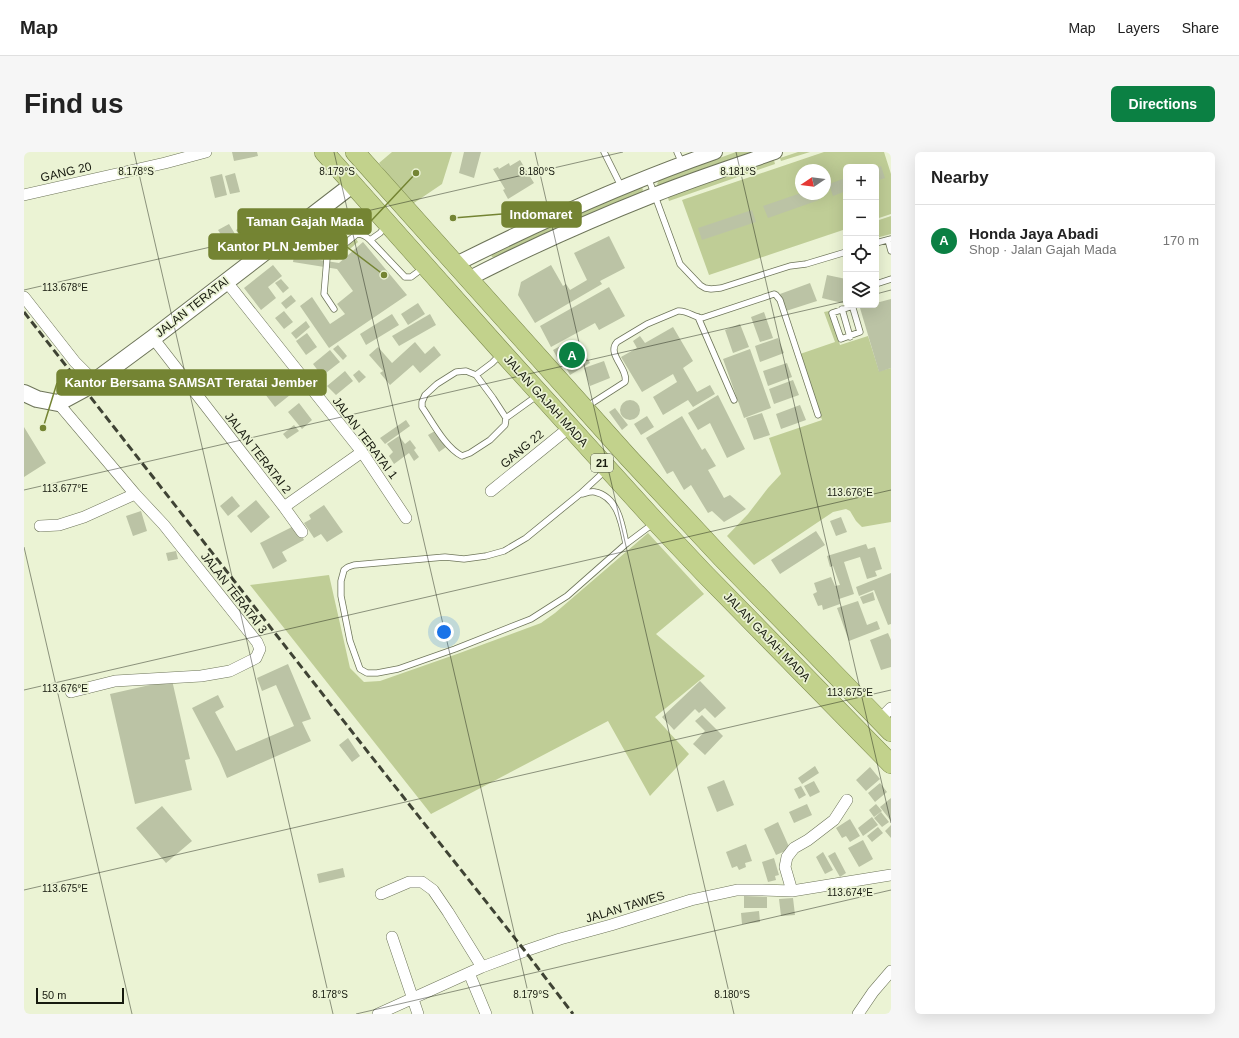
<!DOCTYPE html>
<meta charset="utf-8">
<style>
body{margin:0;font-family:Helvetica,sans-serif;background:#f6f6f6;color:#222}
.controls{position:absolute;right:12px;top:12px;display:grid;overflow:hidden;border-radius:6px;box-shadow:0 4px 16px #0002}
.controls button{width:36px;height:36px;display:grid;place-items:center;padding:0;border:0;border-bottom:1px solid #e0e0e0;background:#fff;color:#222;font:20px sans-serif}
.compass{position:absolute;left:771px;top:12px;width:36px;height:36px;border-radius:50%;background:#fff;box-shadow:0 4px 16px #0002;rotate:257deg}
.scale{position:absolute;left:12px;bottom:10px;width:88px;box-sizing:border-box;padding-left:4px;border:2px solid #171a0f;border-top:0;font-size:11px;line-height:14px;white-space:nowrap;color:#171a0f;-webkit-text-stroke:3px #ebf3d4;paint-order:stroke}
.you{position:absolute;left:420px;top:480px;width:14px;height:14px;margin:-10px;border:3px solid #fff;border-radius:50%;background:#1a73e8;box-shadow:0 0 0 6px #1a73e833}
.badge{display:grid;place-items:center;width:26px;height:26px;border-radius:50%;background:#0b8043;color:#fff;font-size:13px;font-weight:700}
.pin{position:absolute;translate:-50% -50%;border:2px solid #fff;box-shadow:0 1px 4px #0006}
.list{margin:0;padding:0;list-style:none}
h2{display:flex;justify-content:space-between;align-items:center;height:52px;margin:0;padding:0 16px;font-size:17px}
h2 small{font-size:13px;font-weight:400;color:#767676}
.list li{display:grid;grid-template-columns:26px 1fr auto;gap:12px;align-items:center;box-sizing:border-box;height:72px;padding:0 16px;border-top:1px solid #e0e0e0}
.list b{display:block;font-size:15px;white-space:nowrap}
.list p{margin:0;font-size:13px;white-space:nowrap;color:#767676}
.list em{font-size:13px;font-style:normal;color:#767676}
.icon{flex:none;width:22px;height:22px;fill:none;stroke:currentColor;stroke-width:2;stroke-linecap:round;stroke-linejoin:round}
.map{position:relative;flex:none;width:867px;height:862px;overflow:hidden;border-radius:6px}
header{display:flex;align-items:center;gap:24px;box-sizing:border-box;height:56px;padding:0 20px;background:#fff;border-bottom:1px solid #e0e0e0}
header strong{font-size:19px}
nav{display:flex;gap:22px;margin-inline-start:auto;font-size:14px}
.intro{display:flex;align-items:center;justify-content:space-between;box-sizing:border-box;height:96px;padding:0 24px}
h1{margin:0;font-size:28px}
.button{padding:10px 18px;border-radius:6px;background:#0b8043;color:#fff;font-size:14px;font-weight:700}
main{display:flex;gap:24px;padding:0 24px}
aside{flex:1;background:#fff;border-radius:6px;box-shadow:0 4px 16px #0002}
.map>svg:first-child{display:block}
.green{fill:#bfcd96;fill-rule:evenodd}
.building{fill:#bbc3a5}
.lines{fill:none;stroke-linecap:round;stroke-linejoin:round}
.service-casing{stroke:#6e755a;stroke-width:7}
.minor-casing{stroke:#6e755a;stroke-width:12}
.tertiary-casing{stroke:#6e755a;stroke-width:16}
.secondary-casing{stroke:#6e755a;stroke-width:18}
.trunk-casing{stroke:#7c8a4d;stroke-width:20}
.service{stroke:#fff;stroke-width:5.5}
.minor{stroke:#fff;stroke-width:11}
.tertiary{stroke:#fff;stroke-width:14}
.secondary{stroke:#fff;stroke-width:16}
.trunk{stroke:#c2d28c;stroke-width:19}
.rail{stroke:#3f4334;stroke-width:3;stroke-dasharray:8 4;stroke-linecap:butt}
.ticks{fill:none;stroke:#171a0f;stroke-width:1;stroke-opacity:0.45}
.labels{text-anchor:middle;dominant-baseline:central;stroke-width:3.5;stroke-linejoin:round;paint-order:stroke}
.shield{fill:#ebf3d4;stroke:#575b4a;stroke-width:1}
.shield-label{font-size:11px;font-weight:bold;fill:#171a0f}
.street-label{font-size:12px;fill:#171a0f;stroke:#ebf3d4}
.ticks-label{font-size:10px;text-anchor:middle;fill:#171a0f;stroke:#ebf3d4;stroke-width:3.5;stroke-linejoin:round;paint-order:stroke}
.leader{fill:none;stroke:#748433;stroke-width:1.5}
.callout-dot{fill:#748433;stroke:#ebf3d4;stroke-width:1.5}
.callout{fill:#748433;stroke:#748433;stroke-width:1.5}
.callout-label{font-size:13px;text-anchor:middle;font-weight:bold;fill:#fff}
</style>
<header>
<strong>Map</strong>
<nav><a>Map</a><a>Layers</a><a>Share</a></nav>
</header>
<div class="intro"><h1>Find us</h1><a class="button">Directions</a></div>
<main>
<div class="map">
<svg width="867" height="862" viewBox="0 0 867 862">
<rect width="100%" height="100%" fill="#ebf3d4"/>
<path class="green" d="M368,0H428L418,32L387,53L355,11Z
M712,0H732L635,34L633,32L635,28Z
M774,0H786L757,9L756,6Z
M800,0H860L867,22V62L852,67V15H822V77L685,123L658,48ZM777,18H801V42H777Z
M750,8L751,12L645,49L644,46L646,44Z
M617,35L619,37L618,41L520,83L471,105H468L467,102L469,100L591,45Z
M867,64V82L852,86V69Z
M331,85L334,90L313,108L307,106Z
M805,159L816,193L844,184L855,219L867,216V370L838,375L832,369L826,359L822,357L809,360L730,413L703,384L724,362L744,336L757,322L745,286L798,268L776,202L811,190L800,160Z
M624,381L680,442L632,482L681,524L631,565L665,602L626,644L584,569L407,662L226,433L305,423L326,516L340,530L356,529L433,502L517,471L531,461Z"/>
<path class="building" d="M208,0H233L234,4L210,9Z
M440,0H457L450,26L435,21Z
M496,8L510,31L484,47L479,38L481,37L469,17L474,15L475,17L485,11L486,14Z
M857,14L861,26L852,29V16Z
M211,21L216,40L206,42L201,24Z
M198,22L203,43L191,46L186,25Z
M822,26V39L809,44L805,32Z
M777,41L793,42L795,48L744,66L739,54Z
M728,58L732,70L678,88L674,76Z
M205,72L211,82L201,89L194,78Z
M220,73L228,87L220,92L212,78Z
M585,84L601,116L576,129L578,132L511,171L494,143L497,130L527,113L539,134L542,132L546,138L563,128L550,101Z
M339,90L383,143L305,196L276,154L288,145L306,172L321,162L313,152L329,139L313,117L269,110L270,104L315,111Z
M249,113L258,124L244,135L252,146L237,158L220,136Z
M803,123L822,127V152L798,146Z
M257,127L265,136L259,141L251,131Z
M786,131L793,149L762,159L756,142Z
M585,135L601,164L575,178L571,171L527,195L516,174Z
M267,143L272,149L262,157L257,151Z
M867,147V216L855,220L836,156L846,153H852V151Z
M394,151L401,162L384,173L377,162Z
M260,159L269,170L260,177L251,166Z
M740,160L749,186L736,190L727,165Z
M368,162L375,173L342,193L336,182Z
M406,162L412,173L375,194L368,184Z
M282,169L286,175L272,187L267,181Z
M716,172L725,195L709,201L701,178Z
M649,175L669,209L659,216L673,240L686,233L691,242L669,255L664,248L639,263L629,245L653,230L649,222L618,240L597,205L613,196L609,189L616,184L621,191Z
M283,181L293,195L282,203L272,189Z
M754,186L760,201L736,210L731,194Z
M391,190L401,202L410,194L417,203L396,221L389,213L366,233L356,221L359,219L345,203L354,195L368,211Z
M542,191L547,199L534,207L529,198Z
M314,193L323,204L319,208L309,197Z
M553,197L557,204L561,202L566,211L546,223L537,206Z
M726,197L747,256L720,266L699,207Z
M306,198L316,210L298,224L289,212Z
M580,209L586,226L566,234L560,216Z
M763,211L768,225L744,234L739,219Z
M335,218L342,225L335,231L329,223Z
M321,219L329,229L312,243L303,234Z
M262,226L271,239L251,255L241,242Z
M769,228L775,243L750,252L745,237Z
M694,243L721,297L703,306L686,271L674,278L664,261Z
M596 258a10 10 0 1 1 20 0a10 10 0 1 1-20 0Z
M275,251L288,268L278,277L264,260Z
M776,253L782,268L757,277L752,262Z
M591,256L604,273L598,278L585,260Z
M738,261L746,283L730,288L722,266Z
M623,264L630,275L617,283L610,272Z
M658,264L678,298L681,296L692,314L684,318L700,346L706,343L722,357L700,370L688,359L684,361L667,333L660,338L649,319L643,322L622,286Z
M382,268L386,274L361,292L356,286Z
M270,273L275,279L263,287L259,282Z
M0,275L22,311L0,325Z
M411,279L422,295L415,300L404,283Z
M375,284L381,292L386,288L392,296L390,298L395,305L390,309L385,301L370,312L365,304L369,300L363,292Z
M208,344L216,354L204,364L196,354Z
M232,348L246,365L227,381L213,364Z
M300,353L319,380L303,390L297,382L290,386L280,371L287,367L285,363Z
M117,359L123,379L109,384L102,364Z
M817,365L823,380L812,384L806,369Z
M272,373L280,388L258,400L263,409L249,417L236,391Z
M792,379L801,393L756,422L747,408Z
M842,392L844,397L851,395L858,417L851,419L853,424L843,427L836,405L820,410L830,442L815,447L816,452L799,458L798,453L794,454L789,442L793,440L790,431L807,425L811,434L816,433L809,414L806,415L803,404Z
M152,399L154,407L144,409L142,401Z
M867,421V472L864,473L850,438L835,444L832,435Z
M849,440L851,448L839,452L836,445Z
M834,449L843,473L853,469L856,477L825,489L813,456Z
M864,481L867,488V515L857,518L846,488Z
M264,512L287,567L278,570L287,589L203,626L195,607L168,556L194,543L200,555L191,560L212,599L270,574L252,533L238,539L233,526Z
M148,528L166,607L161,608L168,638L111,652L86,542Z
M676,529L702,556L691,566L681,556L675,561L671,557L650,578L638,565Z
M678,563L699,584L681,603L669,592L681,579L671,569Z
M324,586L336,604L328,610L315,593Z
M791,614L795,621L778,632L774,626Z
M846,615L856,627L842,639L832,628Z
M700,628L710,653L693,660L683,635Z
M790,629L796,640L786,645L780,634Z
M856,631L863,640L851,650L844,641Z
M777,634L782,643L775,647L770,637Z
M867,646V669L856,655Z
M783,652L788,663L770,671L765,660Z
M852,652L858,659L850,665L845,658Z
M138,654L168,689L142,711L112,676Z
M857,660L865,670L858,675L850,666Z
M848,665L854,673L839,684L834,676Z
M826,667L836,684L826,690L822,684L818,686L812,676Z
M754,670L766,697L752,703L740,677Z
M867,673V686L861,679Z
M854,675L859,681L848,690L843,684Z
M839,688L849,707L835,715L824,696Z
M722,692L728,709L721,711L722,715L715,718L713,714L708,716L702,700Z
M799,700L809,718L801,722L792,705Z
M811,700L822,721L816,725L804,704Z
M750,706L755,723L751,724L752,728L744,730L738,710Z
M319,716L321,725L295,731L293,722Z
M720,744L743,745V756H720Z
M769,746L771,763L757,764L755,747Z
M735,759L736,770L718,772L717,761Z"/>
<g class="lines">
<g class="service-casing">
<path id="service" d="M580,0L598,36
M653,0L658,11
M624,25L656,112L676,133L681,136L687,137L697,136L766,114L782,112L822,100
M362,74L356,81L346,88L381,125H387L399,116
M864,88L867,99
M852,91L867,87
M852,132L867,127
M828,153L836,180L817,187L808,161L829,154
M310,157L300,142L303,106L333,82C339,82 342,84 346,88
M818,157L826,185
M674,165L710,248
M442,219L452,223L469,246L482,266L481,273L466,288L446,301L438,304C421,295 409,271 398,255V250L401,243L413,232L432,220Z
M452,223L468,211L477,202
M562,255L601,230C605,217 582,202 593,190L623,172L654,159C663,158 669,165 678,166L750,142L752,143L756,148L794,263
M482,266L514,243
M582,318L556,342L502,386L480,399L462,404L440,407L421,405L330,413L324,415L320,418L317,429V444L326,489L336,517L343,521H353L374,517L431,497L507,467L543,444L602,392L630,371
M558,342C562,341 567,339 571,340C594,345 598,372 602,392"/>
</g>
<g class="minor-casing">
<path id="minor" d="M0,43L141,11L182,0
M202,129L338,300L382,366
M0,145L51,210L70,229
M129,186L260,355L338,300
M34,251L111,342L140,373L233,490L236,497L232,506L206,519L177,524L91,529L47,540
M467,339L546,275
M260,355L278,380
M16,374L35,373L60,365L111,342
M855,568L867,556
M768,739L761,715L763,705L770,696L784,688L810,668L823,648
M357,742L385,730H398L409,738L424,760L458,815
M368,785L394,862
M445,821L462,862
M354,862L458,815L501,799L536,787L587,773L667,748L713,738H738L768,739L867,723
M834,862L849,840L867,819"/>
</g>
<g class="tertiary-casing">
<path id="tertiary" d="M432,112C516,70 602,31 691,0
M444,127C504,96 567,68 630,43C670,27 710,14 751,0"/>
</g>
<g class="secondary-casing">
<path id="secondary" d="M0,241L13,247L34,251L60,237L129,186L328,33"/>
</g>
<g class="trunk-casing">
<path id="trunk" d="M300,0L478,200L632,370L679,420L867,612
M331,0L604,305L697,405L867,580"/>
</g>
<use href="#service" class="service"/>
<use href="#minor" class="minor"/>
<use href="#tertiary" class="tertiary"/>
<use href="#secondary" class="secondary"/>
<use href="#trunk" class="trunk"/>
<path class="rail" d="M0,160L347,604L501,799L549,862"/>
</g>
<path class="ticks" d="M110,0L309,862M310,0L509,862M511,0L710,862M712,0L867,671M0,138L599,0M852,142L867,138M0,338L822,149M0,395L108,862M0,538L867,338M0,738L867,538M332,862L867,738"/>
<g class="labels">
<rect class="shield" x="567" y="302" width="22" height="18" rx="3"/>
<g class="shield-label">
<text x="578" y="311">21</text>
</g>
<g class="street-label">
<text transform="translate(42 20) rotate(-13)">GANG 20</text>
<text transform="translate(168 155) rotate(-38)">JALAN TERATAI</text>
<text transform="translate(522 249) rotate(48)">JALAN GAJAH MADA</text>
<text transform="translate(341 286) rotate(53)">JALAN TERATAI 1</text>
<text transform="translate(498 297) rotate(-40)">GANG 22</text>
<text transform="translate(234 301) rotate(52)">JALAN TERATAI 2</text>
<text transform="translate(210 441) rotate(52)">JALAN TERATAI 3</text>
<text transform="translate(743 485) rotate(46)">JALAN GAJAH MADA</text>
<text transform="translate(601 755) rotate(-17)">JALAN TAWES</text>
</g>
</g>
<g class="ticks-label">
<text x="112" y="23">8.178°S</text>
<text x="313" y="23">8.179°S</text>
<text x="513" y="23">8.180°S</text>
<text x="714" y="23">8.181°S</text>
<text x="41" y="139">113.678°E</text>
<text x="41" y="340">113.677°E</text>
<text x="826" y="344">113.676°E</text>
<text x="41" y="540">113.676°E</text>
<text x="826" y="544">113.675°E</text>
<text x="41" y="740">113.675°E</text>
<text x="826" y="744">113.674°E</text>
<text x="306" y="846">8.178°S</text>
<text x="507" y="846">8.179°S</text>
<text x="708" y="846">8.180°S</text>
</g>
<path class="leader" d="M429 66L478 62M392 21L347 69M360 123L323 95M19 276L33 231"/>
<g class="callout-dot">
<circle cx="429" cy="66" r="4"/>
<circle cx="392" cy="21" r="4"/>
<circle cx="360" cy="123" r="4"/>
<circle cx="19" cy="276" r="4"/>
</g>
<g class="callout">
<rect x="478" y="50" width="79" height="25" rx="4"/>
<rect x="214" y="57" width="133" height="25" rx="4"/>
<rect x="185" y="82" width="138" height="25" rx="4"/>
<rect x="33" y="218" width="269" height="25" rx="4"/>
</g>
<g class="callout-label">
<text x="517" y="67">Indomaret</text>
<text x="281" y="74">Taman Gajah Mada</text>
<text x="254" y="99">Kantor PLN Jember</text>
<text x="167" y="235">Kantor Bersama SAMSAT Teratai Jember</text>
</g>
</svg>
<div class="controls">
<button>+</button>
<button>−</button>
<button><svg class="icon" aria-label="locate" viewBox="0 0 24 24"><circle cx="12" cy="12" r="6"/><path d="M12 2v4M12 18v4M2 12h4M18 12h4"/></svg></button>
<button><svg class="icon" aria-label="layers" viewBox="0 0 24 24"><path d="M12 4l9 5-9 5-9-5zM3 14l9 5 9-5"/></svg></button>
</div>
<svg class="compass" viewBox="-18 -18 36 36"><path d="M0-13l5 13h-10z" fill="#e53935"/><path d="M0 13l5-13h-10z" fill="#767676"/></svg>
<div class="scale">50 m</div>
<div class="you"></div>
<div class="pin badge" style="left:548px;top:203px">A</div>
</div>
<aside>
<h2>Nearby<small></small></h2>
<ul class="list">
<li><span class="badge">A</span><div><b>Honda Jaya Abadi</b><p>Shop · Jalan Gajah Mada</p></div><em>170 m</em></li>
</ul>
</aside>
</main>
